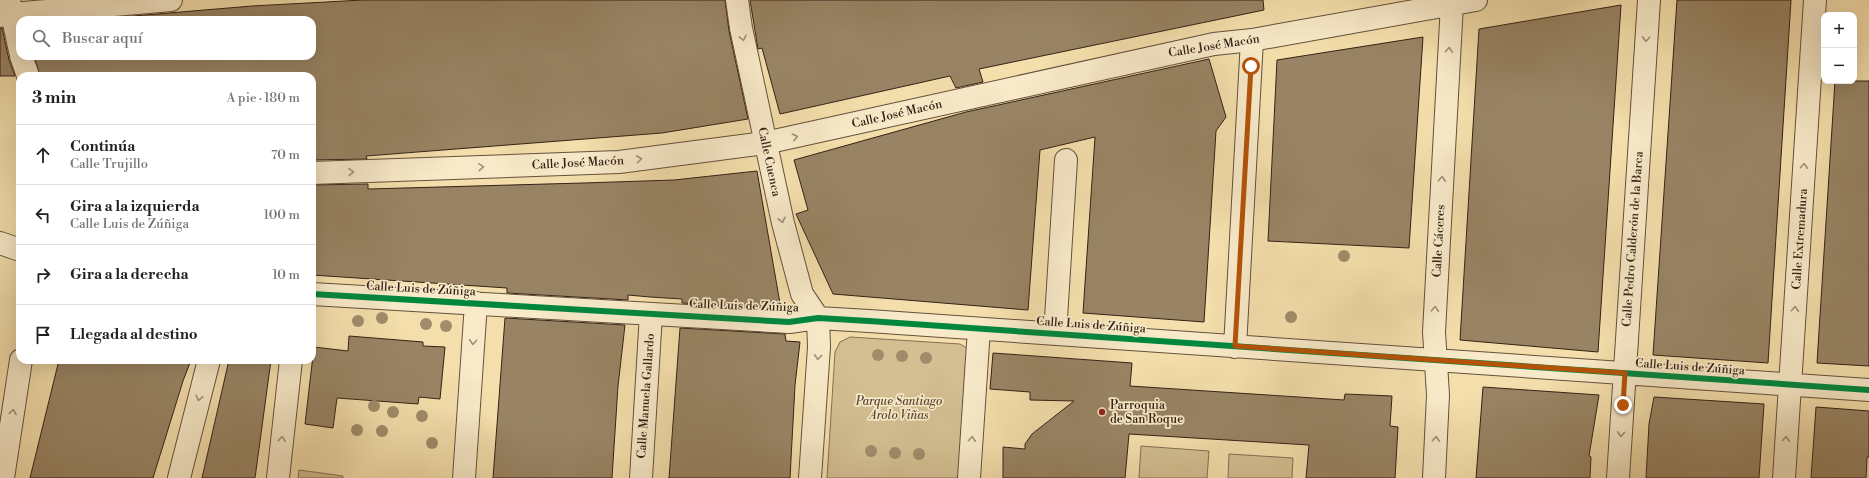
<!DOCTYPE html>
<html lang="es">
<meta charset="utf-8">
<style>
body{margin:0;font-family:"Libre Bodoni",serif;background:#f2f2f2;color:#202124}
.controls{position:absolute;right:12px;top:12px;display:grid;overflow:hidden;border-radius:8px;box-shadow:0 4px 16px #0002}
.controls button{width:36px;height:36px;display:grid;place-items:center;padding:0;border:0;border-bottom:1px solid #e0e0e0;background:#fff;color:#202124;font:20px sans-serif}
.stop{position:absolute;width:12px;height:12px;margin:-9px;border:3px solid #b45309;border-radius:50%;background:#fff}
.stop.end{background:#b45309;border-color:#fff;box-shadow:0 1px 4px #0008}
.list{margin:0;padding:0;list-style:none}
h2{display:flex;justify-content:space-between;align-items:center;height:52px;margin:0;padding:0 16px;font-size:17px}
h2 small{font-size:13px;font-weight:400;color:#757577}
.list li{display:grid;grid-template-columns:26px 1fr auto;gap:12px;align-items:center;box-sizing:border-box;height:60px;padding:0 16px;border-top:1px solid #e0e0e0}
.list b{display:block;font-size:15px;white-space:nowrap}
.list p{margin:0;font-size:13px;white-space:nowrap;color:#757577}
.list em{font-size:13px;font-style:normal;color:#757577}
.icon{flex:none;width:22px;height:22px;fill:none;stroke:currentColor;stroke-width:2;stroke-linecap:round;stroke-linejoin:round}
.map{position:relative;flex:none;width:1869px;height:478px;overflow:hidden}
.search{position:absolute;background:#fff;box-shadow:0 4px 16px #0002;left:16px;top:16px;width:300px;height:44px;display:flex;align-items:center;gap:10px;box-sizing:border-box;padding:0 14px;border-radius:12px;color:#757577;font-size:15px}
.panel{position:absolute;background:#fff;box-shadow:0 4px 16px #0002;left:16px;top:72px;width:300px;height:292px;border-radius:12px}
.map>svg:first-child{display:block}
.green{fill:#d3bf92;stroke:#847054}
.building{fill:#988464;stroke:#342116}
.lines{fill:none;stroke-linecap:round;stroke-linejoin:round}
.minor-casing{stroke:#64503c;stroke-width:24}
.minor{stroke:#f8eac9;stroke-width:22}
.cycleway-casing{stroke:#f8eac9;stroke-width:8}
.cycleway{stroke:#00873e;stroke-width:6}
.tree{fill:#a08c6b}
.oneway{stroke:#a09078}
.route{stroke:#b45309;stroke-width:5}
.poi-dot{fill:#8f2418;stroke:#f8eac9;stroke-width:1.5}
.labels{text-anchor:middle;dominant-baseline:central;stroke-width:3.5;stroke-linejoin:round;paint-order:stroke}
.street-label{font-size:12px;fill:#342116;stroke:#f8eac9}
.park-label{font-size:12px;font-style:italic;fill:#5c4835;stroke:#f8eac9}
.poi-label{font-size:12px;fill:#342116;stroke:#f8eac9;text-anchor:start}
</style>
<div class="map">
<svg width="1869" height="478" viewBox="0 0 1869 478">
<rect width="100%" height="100%" fill="#f4dfac"/>
<filter id="stains"><feTurbulence type="fractalNoise" baseFrequency=".005" numOctaves="4"/><feColorMatrix values="0 0 0 0 .2 0 0 0 0 .09 0 0 0 0 .02 0 0 0 .5 -.17"/></filter>
<radialGradient id="worn" r=".72"><stop offset=".6" stop-color="#630" stop-opacity="0"/><stop offset="1" stop-color="#630" stop-opacity=".3"/></radialGradient>
<path class="green" d="M850,337L960,344L969,349L961,478H827L835,352L840,342Z
M1141,446L1209,451L1207,478H1139Z
M1229,454L1293,458L1292,478H1228Z
M299,470L343,476V478H298Z"/>
<path class="building" d="M363,0H725L729,31L748,119L662,133L366,156L367,159L312,160V76H40L34,56H312V20H86L252,6Z
M750,0H1263L1264,10L979,69L983,82L956,88L950,76L780,114L762,48L758,49Z
M1677,0H1791L1768,363L1653,355Z
M1621,5L1598,352L1460,340L1479,29Z
M0,28H2L9,60L15,76H0Z
M1423,37L1409,248L1268,241L1277,60Z
M1209,59L1226,117L1216,131L1204,322L1083,313L1095,137L1040,150L1028,310L833,294L796,214L808,210L794,160L966,112Z
M1835,81H1869V366L1817,363Z
M757,171L781,309L682,303V299L650,297L628,295V300L507,293V288L312,275V185L368,184V189L583,183L674,180Z
M505,318L625,325L618,386L612,478H493Z
M680,328L785,334L786,341L800,342L795,385L790,478H669Z
M349,336L423,342V346L445,347L440,399L419,397L418,404L337,398L333,428L305,424L314,347L348,351Z
M993,353L1132,363L1130,386L1344,400L1345,394L1392,396L1390,426L1398,427L1395,478H1306L1309,445L1129,434L1125,478H1003V447L1025,449V444L1032,434L1074,401L1030,400V392L990,389Z
M59,360H191L183,381L153,478H30Z
M229,360H271L255,478H202Z
M1483,387L1599,395L1589,456L1591,457L1590,478H1476Z
M1654,397L1764,404L1759,478H1646L1649,424Z
M1816,407L1869,411V457H1867L1866,478H1811Z"/>
<g class="lines">
<g class="minor-casing">
<path id="minor" d="M9,0L20,51
M737,0L741,28L783,223L802,294L818,318
M0,16L12,14L171,0
M21,56L28,76
M312,173L619,162L765,143L1214,44L1252,40L1476,0
M0,243L20,250
M312,294L789,322L818,318L869,321L1869,390
M1055,334L1066,160
M1235,347L1252,40
M3,478L21,360
M179,478L209,360
M278,478L291,360
M464,478L476,303
M641,478L651,314
M810,478L819,347L818,318
M969,478L979,329
M1434,478L1438,395L1434,332L1452,4
M1618,478L1649,0
M1784,478L1815,0"/>
</g>
<use href="#minor" class="minor"/>
<g class="cycleway-casing">
<path id="cycleway" d="M312,294L789,322L818,318L869,321L1869,390"/>
</g>
<use href="#cycleway" class="cycleway"/>
</g>
<g class="tree">
<circle cx="1344" cy="256" r="6"/>
<circle cx="1291" cy="317" r="6"/>
<circle cx="382" cy="318" r="6"/>
<circle cx="358" cy="321" r="6"/>
<circle cx="426" cy="324" r="6"/>
<circle cx="446" cy="326" r="6"/>
<circle cx="878" cy="355" r="6"/>
<circle cx="902" cy="356" r="6"/>
<circle cx="926" cy="358" r="6"/>
<circle cx="374" cy="406" r="6"/>
<circle cx="393" cy="412" r="6"/>
<circle cx="422" cy="416" r="6"/>
<circle cx="357" cy="430" r="6"/>
<circle cx="382" cy="431" r="6"/>
<circle cx="432" cy="443" r="6"/>
<circle cx="871" cy="451" r="6"/>
<circle cx="895" cy="453" r="6"/>
<circle cx="919" cy="454" r="6"/>
</g>
<defs><path id="oneway-chevron" d="M-2-3.5L2.5 0L-2 3.5" fill="none" stroke-width="1.6" stroke-linecap="round" stroke-linejoin="round"/></defs>
<g class="oneway">
<use href="#oneway-chevron" transform="translate(743 38) rotate(78)"/>
<use href="#oneway-chevron" transform="translate(1646 39) rotate(94)"/>
<use href="#oneway-chevron" transform="translate(1449 50) rotate(-87)"/>
<use href="#oneway-chevron" transform="translate(795 137) rotate(-13)"/>
<use href="#oneway-chevron" transform="translate(639 159) rotate(-7)"/>
<use href="#oneway-chevron" transform="translate(1804 166) rotate(-86)"/>
<use href="#oneway-chevron" transform="translate(481 167) rotate(-2)"/>
<use href="#oneway-chevron" transform="translate(351 172) rotate(-2)"/>
<use href="#oneway-chevron" transform="translate(1442 179) rotate(-87)"/>
<use href="#oneway-chevron" transform="translate(782 220) rotate(76)"/>
<use href="#oneway-chevron" transform="translate(1435 309) rotate(-87)"/>
<use href="#oneway-chevron" transform="translate(1795 309) rotate(-86)"/>
<use href="#oneway-chevron" transform="translate(473 342) rotate(94)"/>
<use href="#oneway-chevron" transform="translate(818 357) rotate(94)"/>
<use href="#oneway-chevron" transform="translate(199 398) rotate(104)"/>
<use href="#oneway-chevron" transform="translate(13 412) rotate(-81)"/>
<use href="#oneway-chevron" transform="translate(1621 434) rotate(94)"/>
<use href="#oneway-chevron" transform="translate(282 439) rotate(-84)"/>
<use href="#oneway-chevron" transform="translate(972 439) rotate(-86)"/>
<use href="#oneway-chevron" transform="translate(1436 439) rotate(-87)"/>
<use href="#oneway-chevron" transform="translate(1786 439) rotate(-86)"/>
</g>
<g class="lines">
<path class="route" d="M1251,66L1235,346L1625,373L1623,405"/>
</g>
<circle class="poi-dot" cx="1102" cy="412" r="4"/>
<g class="labels">
<g class="street-label">
<text transform="translate(1214 46) rotate(-9)">Calle José Macón</text>
<text transform="translate(897 114) rotate(-13)">Calle José Macón</text>
<text transform="translate(769 162) rotate(78)">Calle Cuenca</text>
<text transform="translate(578 163) rotate(-3)">Calle José Macón</text>
<text transform="translate(1633 239) rotate(-86)">Calle Pedro Calderón de la Barca</text>
<text transform="translate(1800 239) rotate(-86)">Calle Extremadura</text>
<text transform="translate(1439 241) rotate(-87)">Calle Cáceres</text>
<text transform="translate(421 289) rotate(3)">Calle Luis de Zúñiga</text>
<text transform="translate(744 306) rotate(2)">Calle Luis de Zúñiga</text>
<text transform="translate(1091 325) rotate(4)">Calle Luis de Zúñiga</text>
<text transform="translate(1690 367) rotate(4)">Calle Luis de Zúñiga</text>
<text transform="translate(646 396) rotate(-86)">Calle Manuela Gallardo</text>
</g>
<g class="park-label">
<text x="899" y="401">Parque Santiago<tspan x="899" dy="14">Arolo Viñas</tspan></text>
</g>
<g class="poi-label">
<text x="1110" y="405">Parroquia<tspan x="1110" dy="14">de San Roque</tspan></text>
</g>
</g>
<rect width="100%" height="100%" filter="url(#stains)"/>
<rect width="100%" height="100%" fill="url(#worn)"/>
</svg>
<div class="controls">
<button>+</button>
<button>−</button>
</div>
<div class="stop" style="left:1251px;top:66px"></div>
<div class="stop end" style="left:1623px;top:405px"></div>
<div class="search"><svg class="icon" aria-label="search" viewBox="0 0 24 24"><circle cx="10" cy="10" r="6"/><path d="M15 15l6 6"/></svg>Buscar aquí</div>
<section class="panel">
<h2>3 min<small>A pie · 180 m</small></h2>
<ul class="list">
<li><svg class="icon" aria-label="ahead" viewBox="0 0 24 24"><path d="M12 20V5M6 11l6-6 6 6"/></svg><div><b>Continúa</b><p>Calle Trujillo</p></div><em>70 m</em></li>
<li><svg class="icon" aria-label="left" viewBox="0 0 24 24"><path d="M17 20v-9H6M10 6l-5 5 5 5"/></svg><div><b>Gira a la izquierda</b><p>Calle Luis de Zúñiga</p></div><em>100 m</em></li>
<li><svg class="icon" aria-label="right" viewBox="0 0 24 24"><path d="M7 20v-9h11M14 6l5 5-5 5"/></svg><div><b>Gira a la derecha</b></div><em>10 m</em></li>
<li><svg class="icon" aria-label="arrive" viewBox="0 0 24 24"><path d="M6 21V4h12l-3 4 3 4H6"/></svg><div><b>Llegada al destino</b></div></li>
</ul>
</section>
</div>
